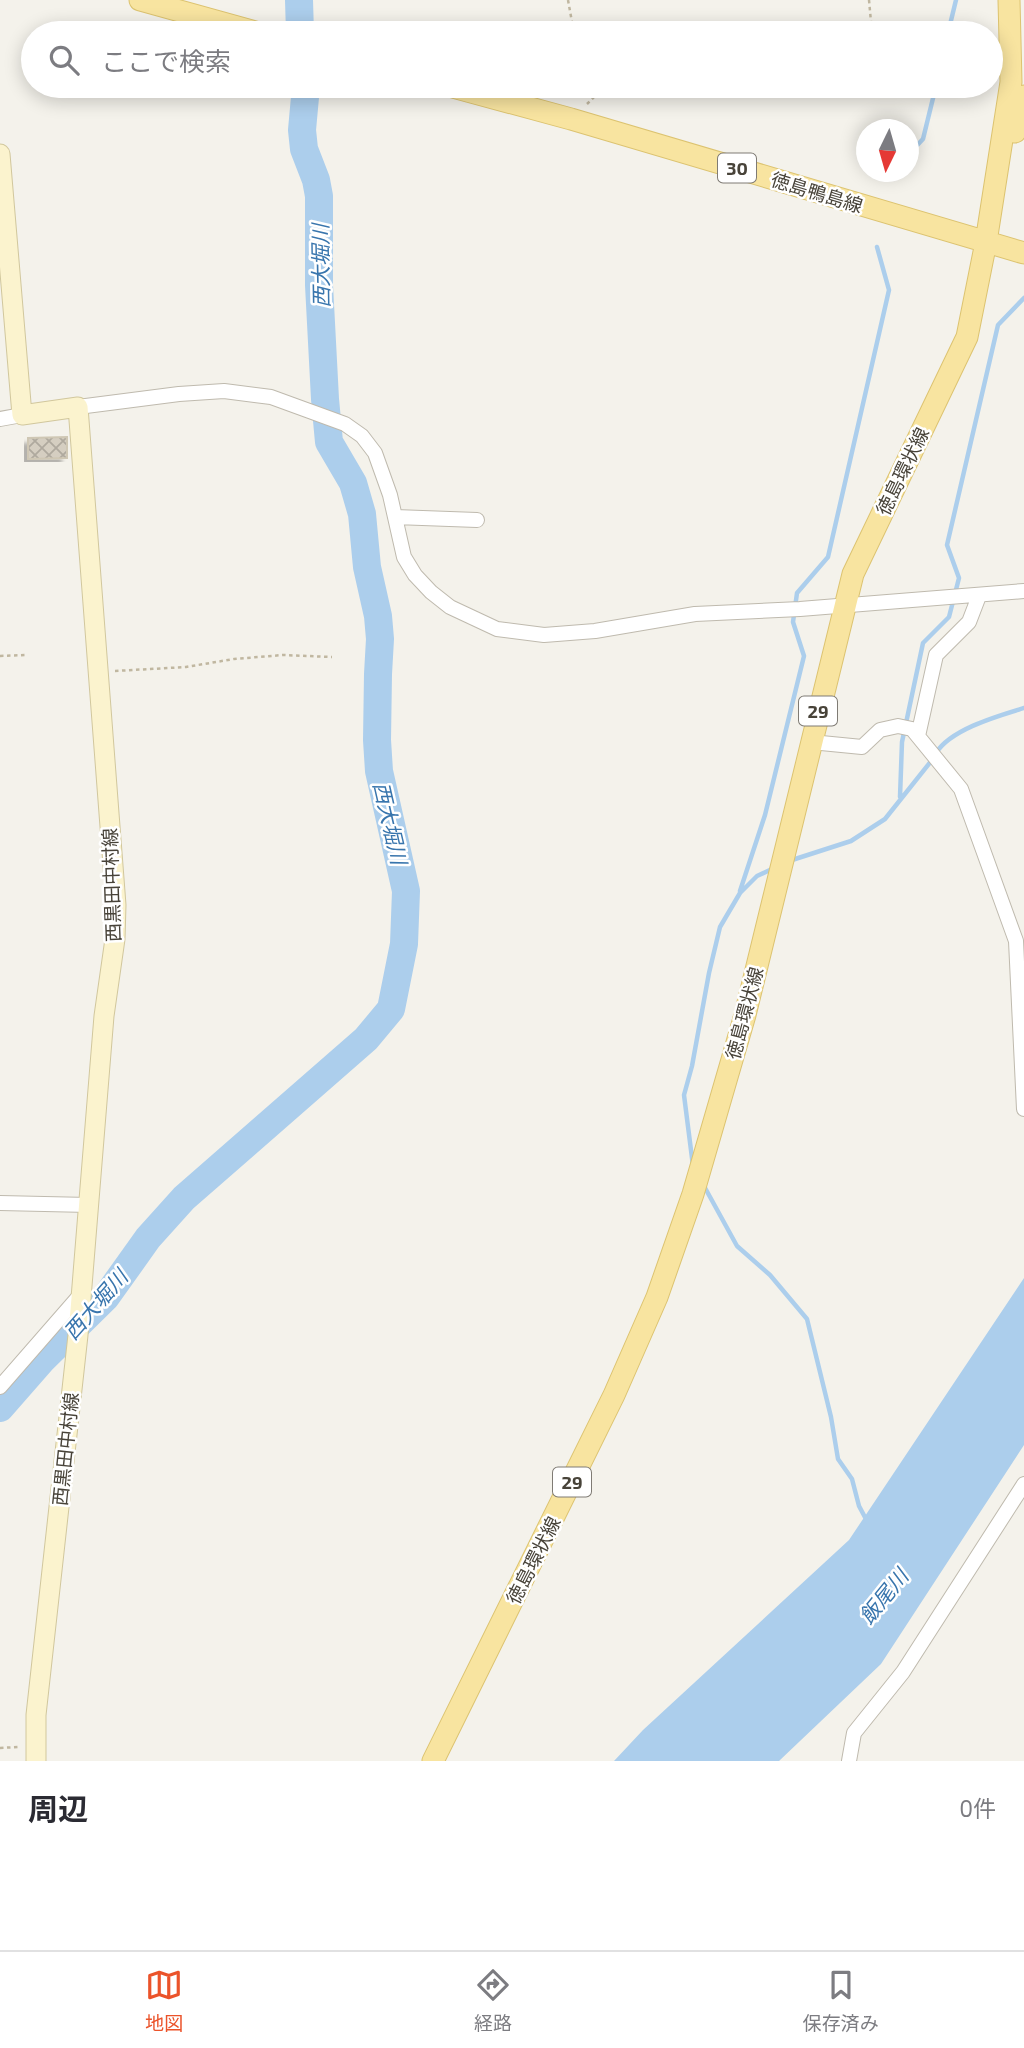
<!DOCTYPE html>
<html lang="ja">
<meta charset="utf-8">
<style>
body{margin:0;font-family:"Exo 2","Noto Sans JP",sans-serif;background:#f2f2f3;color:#2b2b33}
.compass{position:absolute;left:856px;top:119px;width:63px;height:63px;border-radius:50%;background:#fff;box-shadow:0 4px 18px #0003;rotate:185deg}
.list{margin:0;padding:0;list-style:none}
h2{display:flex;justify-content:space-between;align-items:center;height:91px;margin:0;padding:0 28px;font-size:30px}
h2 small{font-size:23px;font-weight:400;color:#7c7c81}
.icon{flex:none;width:38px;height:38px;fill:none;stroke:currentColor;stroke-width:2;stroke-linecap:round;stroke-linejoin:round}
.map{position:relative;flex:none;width:1024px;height:1761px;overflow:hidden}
.search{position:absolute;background:#fff;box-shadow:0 4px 18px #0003;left:21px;right:21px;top:21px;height:77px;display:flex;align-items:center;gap:18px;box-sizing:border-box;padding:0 24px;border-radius:38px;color:#7c7c81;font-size:26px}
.sheet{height:189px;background:#fff}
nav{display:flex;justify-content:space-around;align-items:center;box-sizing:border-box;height:98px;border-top:2px solid #e1e1e2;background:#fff;font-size:19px;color:#7c7c81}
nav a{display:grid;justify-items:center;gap:4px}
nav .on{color:#eb532a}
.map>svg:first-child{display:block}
.water{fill:#acceec}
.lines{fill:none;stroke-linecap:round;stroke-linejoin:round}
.stream{stroke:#acceec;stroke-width:4.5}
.river{stroke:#acceec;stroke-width:28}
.building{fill:url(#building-cross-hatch);stroke:#cfc7b4;stroke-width:2;filter:url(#shadow)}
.minor-casing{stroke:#bfbaae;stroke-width:16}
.secondary-casing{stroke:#d1c79d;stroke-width:21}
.primary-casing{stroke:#dcc370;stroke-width:23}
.path{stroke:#c0b7a0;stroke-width:2.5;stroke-dasharray:3.5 3.5;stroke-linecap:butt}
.minor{stroke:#fff;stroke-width:14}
.secondary{stroke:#fbf3ce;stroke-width:19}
.primary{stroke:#f8e4a0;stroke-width:21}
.labels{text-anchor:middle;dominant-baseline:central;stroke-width:5;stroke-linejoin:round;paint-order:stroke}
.shield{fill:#fff;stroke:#7f7b74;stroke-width:2}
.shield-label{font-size:18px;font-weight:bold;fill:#484339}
.street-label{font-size:19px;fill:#484339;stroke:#fff}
.water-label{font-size:21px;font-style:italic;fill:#3875ad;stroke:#fff}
</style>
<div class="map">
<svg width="1024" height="1761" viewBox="0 0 1024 1761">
<defs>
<pattern id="building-cross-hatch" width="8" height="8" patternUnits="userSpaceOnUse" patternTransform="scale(1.75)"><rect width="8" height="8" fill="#d5cec1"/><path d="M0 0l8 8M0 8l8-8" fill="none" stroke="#afa99e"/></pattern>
<filter id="shadow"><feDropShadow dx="-6" dy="6" stdDeviation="2" flood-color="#0004"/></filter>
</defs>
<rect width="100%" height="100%" fill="#f4f2eb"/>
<path class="water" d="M1024,1278V1445L881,1664L779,1761H614L643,1730L849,1540Z"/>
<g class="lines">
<path class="stream" d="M948,33L956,0
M908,155L923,139L936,86
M936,753C951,729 998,716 1024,708
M900,797L902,742L923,643L949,617L959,578L947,545L998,325L1024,298
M789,861L851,841L885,819L932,760
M740,891L765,815L804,656L793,622L797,593L828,557L889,290L877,247
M693,1166L684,1095L692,1066L709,973L720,927L740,893L757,876L772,869
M704,1186L737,1246L770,1275L807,1319L831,1417L838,1459L852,1479L859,1506L867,1521"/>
<path class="river" d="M299,0L300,33
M0,1408L42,1360L106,1297L148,1238L184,1198L366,1039L391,1009L404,944L406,891L379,771L377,740L378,674L380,639L378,616L367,567L362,514L353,483L329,442L325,399L319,285V196L316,180L304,149L302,130L306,86"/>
</g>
<path class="building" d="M67,437V458L28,459V438Z"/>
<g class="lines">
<g class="minor-casing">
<path id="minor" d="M78,407L179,394L224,391L271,397L345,424L362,436L375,453L390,495L404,557L415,575L431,592L450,607L497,629L544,635L595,631L695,614L800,609L1024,591
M0,419L22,415
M395,517L477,520
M918,736L936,655L969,622L979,596
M811,742L862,747L880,730L898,726L912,729L961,789L1016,941L1024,1109
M0,1203L89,1205
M0,1387L81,1294
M849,1761L854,1733L903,1672L1024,1484"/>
</g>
<g class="secondary-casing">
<path id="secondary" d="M0,154L22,415L78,407L116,905L115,939L104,1016L78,1335L36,1715V1761"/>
</g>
<g class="primary-casing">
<path id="primary" d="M140,0L259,33
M449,86L571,119L1024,253
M1015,132L1024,96
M433,1761L614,1395L657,1297L693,1194L745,1015L853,574L967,337L986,242L1011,82L1009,0"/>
</g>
<path class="path" d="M568,0L574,33
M869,0L872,33
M586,86L593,98
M587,104L598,93L670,86
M0,656L26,655
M115,671L186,667L234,659L283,655L332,657
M0,1748L18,1747"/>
<use href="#minor" class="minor"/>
<use href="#secondary" class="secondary"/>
<use href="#primary" class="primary"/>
</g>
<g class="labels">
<g class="shield">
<rect x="718" y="153.5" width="38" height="29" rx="5"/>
<rect x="799" y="696.5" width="38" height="29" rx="5"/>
<rect x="553" y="1467.5" width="38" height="29" rx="5"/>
</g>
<g class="shield-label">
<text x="737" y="168">30</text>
<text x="818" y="711">29</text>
<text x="572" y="1482">29</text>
</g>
<g class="street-label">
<text transform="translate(817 192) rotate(17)">徳島鴨島線</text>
<text transform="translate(902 471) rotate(-64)">徳島環状線</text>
<text transform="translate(111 885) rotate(-92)">西黒田中村線</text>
<text transform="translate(744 1013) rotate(-75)">徳島環状線</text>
<text transform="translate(65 1449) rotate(-84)">西黒田中村線</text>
<text transform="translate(533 1560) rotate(-63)">徳島環状線</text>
</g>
<g class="water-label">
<text transform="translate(320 266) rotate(-91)">西大堀川</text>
<text transform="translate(391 823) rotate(77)">西大堀川</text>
<text transform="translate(95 1304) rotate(-49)">西大堀川</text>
<text transform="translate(883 1596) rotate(-51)">飯尾川</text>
</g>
</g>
</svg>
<svg class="compass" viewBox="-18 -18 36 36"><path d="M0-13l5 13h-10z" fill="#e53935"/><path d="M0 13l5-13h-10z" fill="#7c7c81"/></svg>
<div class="search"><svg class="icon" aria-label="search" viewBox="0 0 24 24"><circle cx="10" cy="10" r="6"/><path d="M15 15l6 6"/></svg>ここで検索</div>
</div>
<section class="sheet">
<h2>周辺<small>0件</small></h2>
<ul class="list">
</ul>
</section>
<nav>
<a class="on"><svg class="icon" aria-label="map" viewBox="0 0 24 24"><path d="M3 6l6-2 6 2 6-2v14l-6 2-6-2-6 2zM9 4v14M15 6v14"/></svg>地図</a>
<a><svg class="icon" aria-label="directions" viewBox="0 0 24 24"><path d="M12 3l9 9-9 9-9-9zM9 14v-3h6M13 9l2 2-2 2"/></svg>経路</a>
<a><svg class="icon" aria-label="saved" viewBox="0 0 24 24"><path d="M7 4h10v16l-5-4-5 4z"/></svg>保存済み</a>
</nav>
